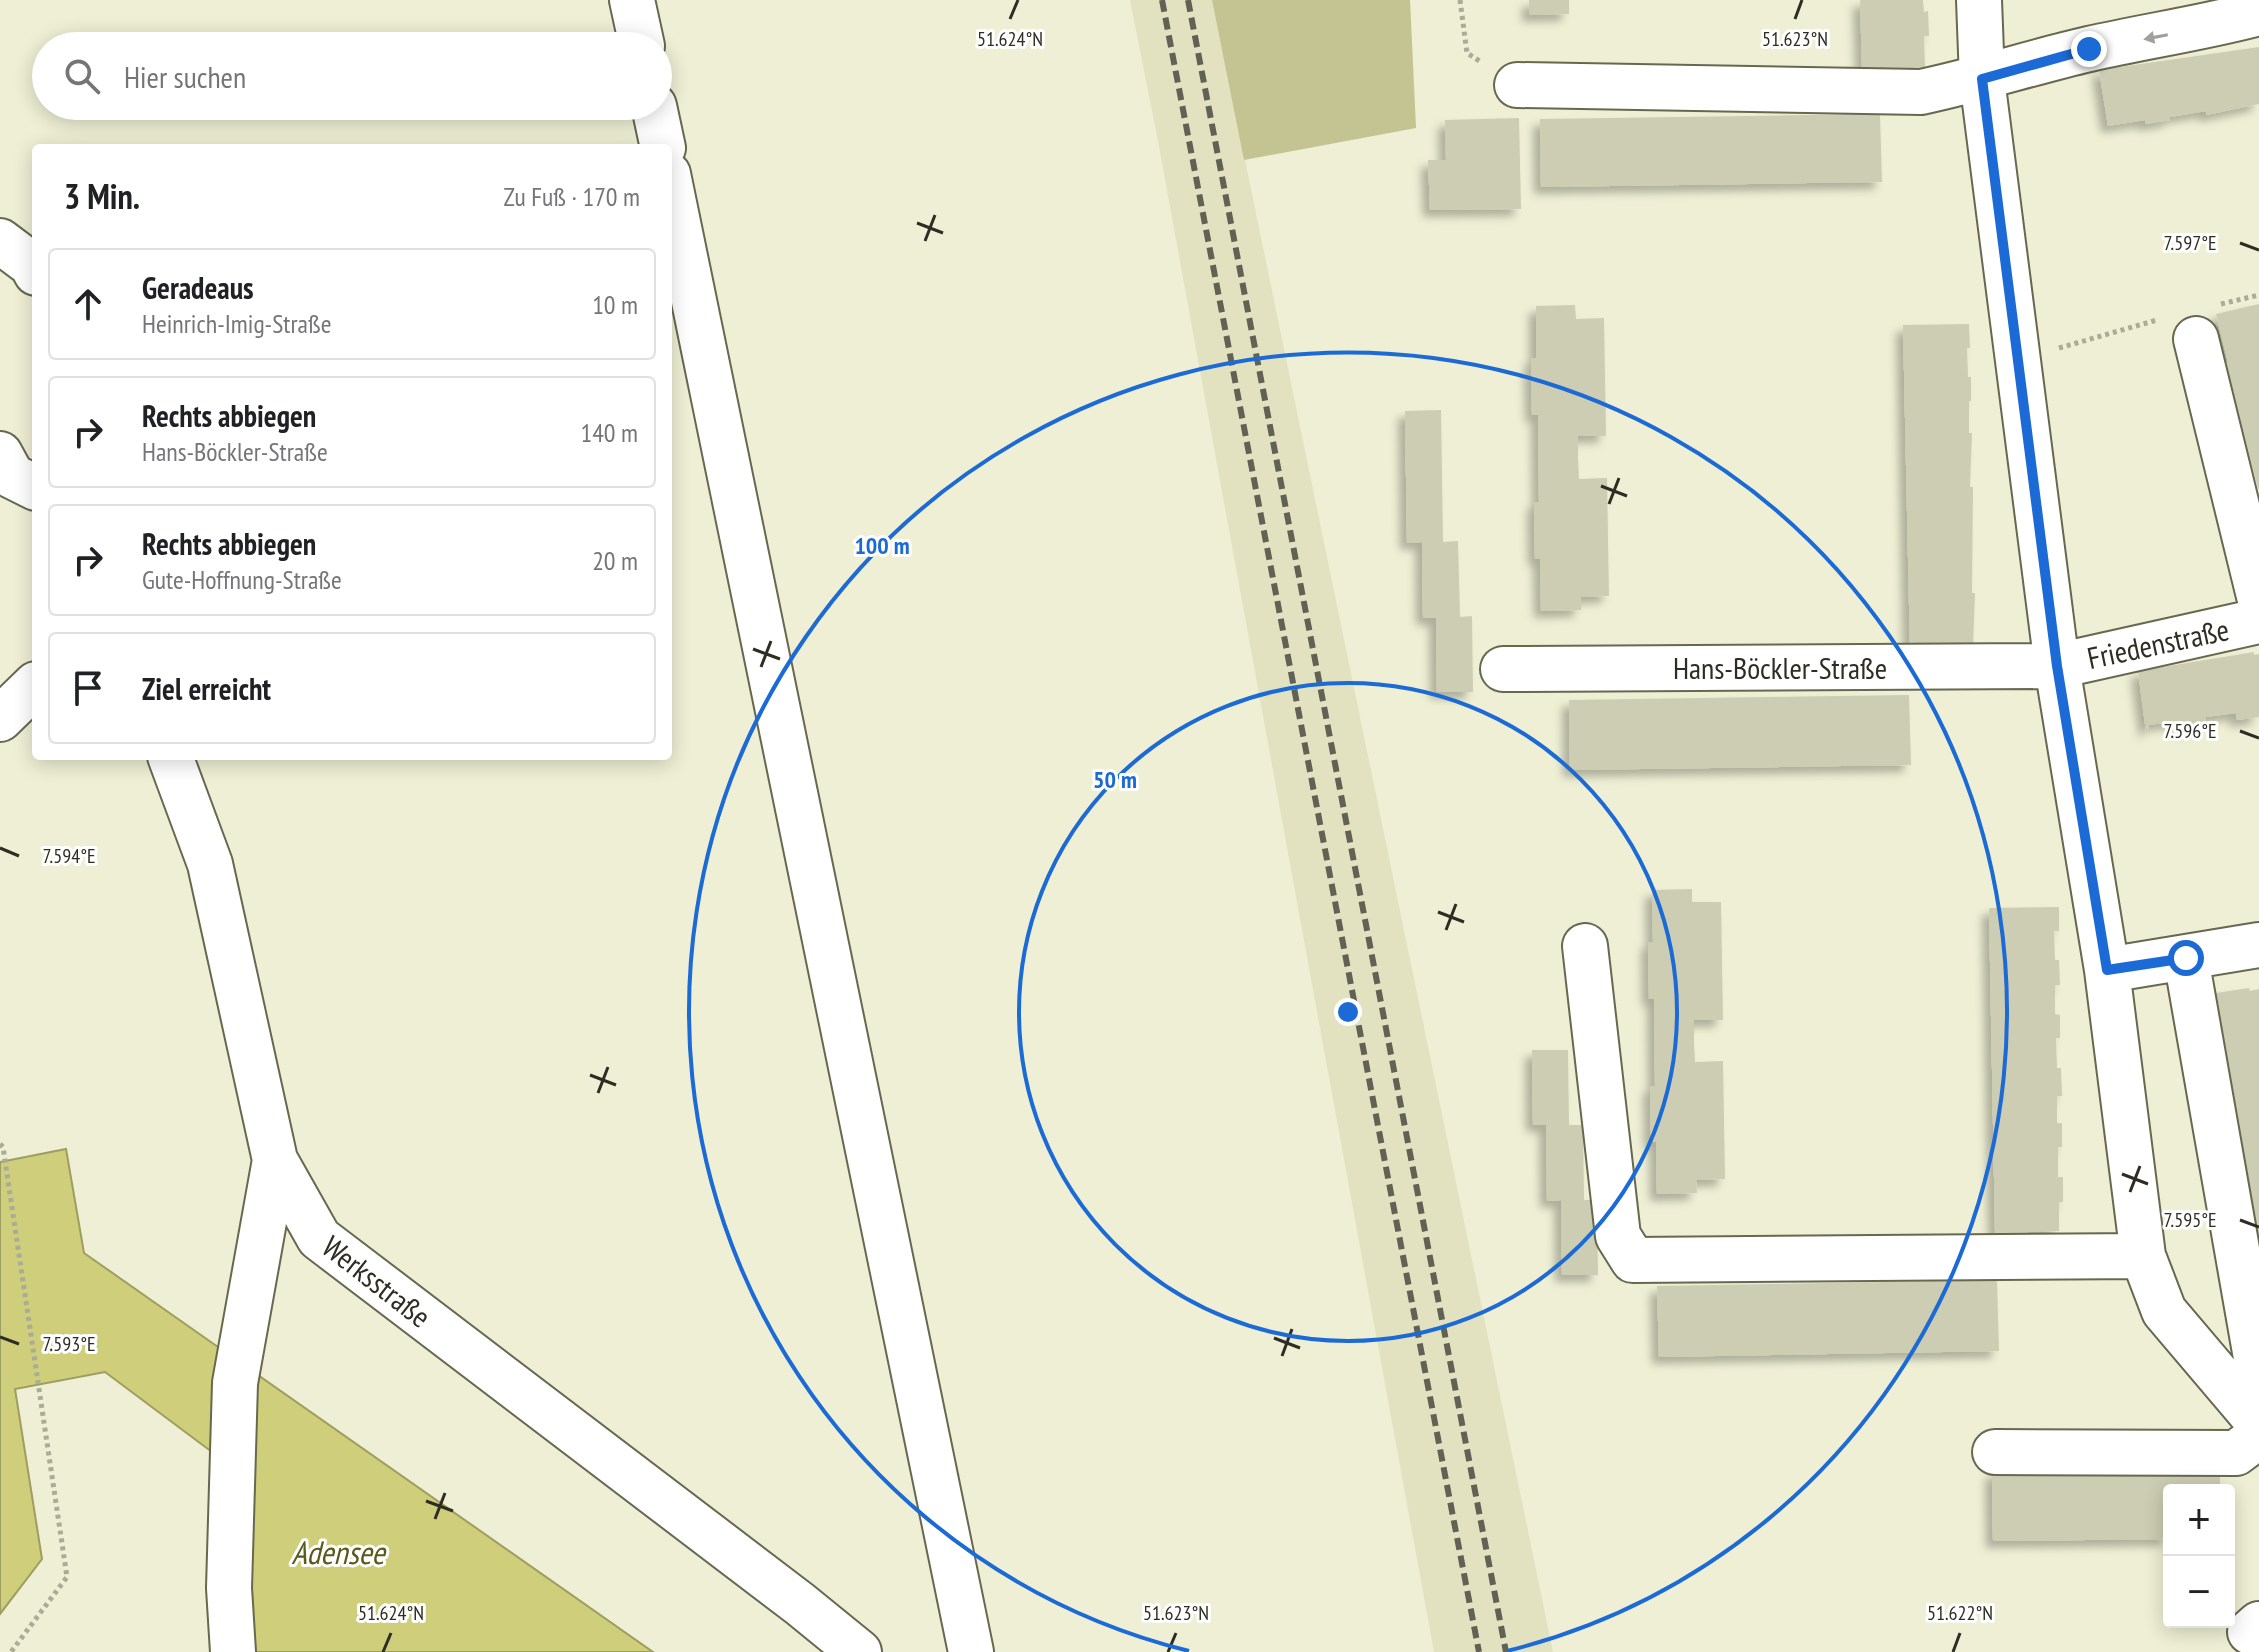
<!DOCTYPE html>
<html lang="de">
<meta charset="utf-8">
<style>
body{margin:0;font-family:"PT Sans Narrow",sans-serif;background:#f6f6f6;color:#202124}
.controls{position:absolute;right:24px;bottom:24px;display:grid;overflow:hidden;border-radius:8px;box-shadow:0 4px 20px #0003}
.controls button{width:72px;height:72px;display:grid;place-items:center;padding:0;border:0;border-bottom:2px solid #e0e0e0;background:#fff;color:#202124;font:40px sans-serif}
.stop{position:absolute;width:24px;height:24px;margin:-18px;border:6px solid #1c6ad5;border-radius:50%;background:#fff}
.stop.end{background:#1c6ad5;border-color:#fff;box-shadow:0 2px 8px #0008}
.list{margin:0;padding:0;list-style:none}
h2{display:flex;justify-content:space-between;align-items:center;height:104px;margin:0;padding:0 32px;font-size:34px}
h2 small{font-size:26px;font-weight:400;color:#757577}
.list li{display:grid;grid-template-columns:52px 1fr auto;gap:24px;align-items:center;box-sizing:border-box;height:112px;margin:0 16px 16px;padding:0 16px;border:2px solid #e0e0e0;border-radius:8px}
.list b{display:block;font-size:30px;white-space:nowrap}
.list p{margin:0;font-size:26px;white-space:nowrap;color:#757577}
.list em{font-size:26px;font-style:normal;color:#757577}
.icon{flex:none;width:44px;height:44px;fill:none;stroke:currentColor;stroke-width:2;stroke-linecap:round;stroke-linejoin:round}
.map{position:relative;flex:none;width:2259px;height:1652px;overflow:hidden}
.search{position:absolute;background:#fff;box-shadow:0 4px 20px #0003;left:32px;top:32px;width:640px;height:88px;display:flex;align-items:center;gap:20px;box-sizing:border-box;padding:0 28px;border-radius:44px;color:#757577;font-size:30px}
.panel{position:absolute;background:#fff;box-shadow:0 4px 20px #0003;left:32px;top:144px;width:640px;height:616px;border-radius:8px}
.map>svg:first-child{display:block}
.built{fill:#e2e2c1}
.green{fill:#c4c492}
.water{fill:#cfce7b;stroke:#9e9e61;stroke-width:2}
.building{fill:#cdcdb3;filter:url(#shadow)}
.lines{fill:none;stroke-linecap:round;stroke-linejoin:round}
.minor-casing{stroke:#676850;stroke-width:48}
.path{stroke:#abab96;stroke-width:5;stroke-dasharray:4 4;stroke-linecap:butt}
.minor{stroke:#fff;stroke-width:44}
.rail{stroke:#616253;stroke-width:6;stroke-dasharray:12 6;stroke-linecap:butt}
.oneway{fill:#a0a09c}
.route{stroke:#1c6ad5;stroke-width:10}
.ticks{fill:none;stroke:#2d2d23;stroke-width:3}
.ring{fill:none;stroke:#1c6ad5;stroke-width:4}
.labels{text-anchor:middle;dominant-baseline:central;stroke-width:6;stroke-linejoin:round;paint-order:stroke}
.street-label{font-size:30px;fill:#2d2d23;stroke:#fff}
.water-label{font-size:32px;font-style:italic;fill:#5b5a1d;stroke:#fff}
.ticks-label{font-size:20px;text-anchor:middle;fill:#2d2d23;stroke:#fff;stroke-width:6;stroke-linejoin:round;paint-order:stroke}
.centre{fill:#1c6ad5;stroke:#fff;stroke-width:4}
.ring-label{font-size:24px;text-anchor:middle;font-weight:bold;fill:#1c6ad5;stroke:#fff;stroke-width:6;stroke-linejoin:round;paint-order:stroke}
</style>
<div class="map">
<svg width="2259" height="1652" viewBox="0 0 2259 1652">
<defs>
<filter id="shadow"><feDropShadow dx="-7" dy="7" stdDeviation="4" flood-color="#0004"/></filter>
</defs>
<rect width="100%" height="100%" fill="#eeefd4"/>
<path class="built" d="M1130,0H1212L1553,1652H1434L1158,141Z"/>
<path class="green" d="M1212,0H1410L1416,128L1244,160Z"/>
<path class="water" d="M66,1149L84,1253L653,1652H252L224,1461L105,1372L15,1389L42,1559L0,1614V1162Z"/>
<path class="building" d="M1529,0H1569V14L1529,15Z
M1860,0H1923L1924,12L1928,11L1929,36H1924L1925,67L1862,69Z
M2259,47V104L2206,115V111L2170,117V120L2145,124V120L2108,126L2099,70Z
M1880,114L1882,182L1541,187L1540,119Z
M1519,118L1521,209L1430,210L1428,160H1446L1445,120Z
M2259,304V489H2258L2226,363L2228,362L2216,314Z
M1575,305L1576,319L1604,318L1606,436H1578V457L1579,479L1607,478L1609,596L1581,597V610L1541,611L1540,559H1535L1534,502H1539L1538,415H1532L1531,358H1536V306Z
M1969,324L1970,348H1967L1968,377H1971V401H1969V433H1972L1970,487H1973L1972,593H1975L1973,647L1910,652L1903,325Z
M1441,410L1443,542L1458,541L1460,617L1472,616L1473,692H1437L1436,618H1423L1422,542L1407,543L1405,411Z
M2254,652V655L2259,654V717L2237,720L2236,713L2205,717L2206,724L2179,728L2178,721L2148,725L2149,732H2146L2138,671Z
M1909,695L1911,765L1570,770L1569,700Z
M1692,889V902H1721L1723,1020H1694V1042L1695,1062L1723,1061L1725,1179L1696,1180L1697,1193L1657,1194L1656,1142H1651L1650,1086H1655L1654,999H1649L1648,942H1653L1652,890Z
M2059,907V931H2054L2055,960H2059L2060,985H2055V1014L2060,1015V1038H2056L2057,1068H2061L2062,1096H2057V1123H2062V1147H2058V1177H2063V1202H2059V1231L1995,1233L1989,908Z
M2249,988L2250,991L2259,989V1256L2216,993Z
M1532,1050H1568L1569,1125H1583L1584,1200H1597L1598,1275H1562L1561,1200L1547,1201L1546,1125H1533Z
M1997,1280L1999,1351L1659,1357L1657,1286Z
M2220,1469V1490H2169V1539L1993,1541L1992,1471Z"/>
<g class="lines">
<g class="minor-casing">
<path id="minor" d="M632,0L642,46
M1979,0L1982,79L2057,666L2107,970L2143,1256L2164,1311L2259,1423
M1517,85L1921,92C1978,80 2033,62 2089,49C2146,36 2203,28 2259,13
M654,106L663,148
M668,174L971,1652
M0,241L32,265L36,273
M2196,339L2259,596
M0,454L12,476L36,488
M1503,669L2057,666L2259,621
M0,719L36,684
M170,756L210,864L275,1160L319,1238L800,1604L859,1652
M1585,946L1618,1236L1633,1260L2143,1256
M2186,958L2259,1375
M2107,970L2259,945
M1995,1452L2236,1453L2259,1436
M2250,1632L2259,1624
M233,1652L229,1588L235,1383L275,1160"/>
</g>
<path class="path" d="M1460,0L1467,53L1481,62
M2221,304L2259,295
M2059,348L2157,320
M0,1144L3,1147L67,1577L11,1652"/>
<use href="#minor" class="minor"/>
<path class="rail" d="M1162,0L1479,1652
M1188,0L1506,1652"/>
</g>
<defs><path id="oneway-solid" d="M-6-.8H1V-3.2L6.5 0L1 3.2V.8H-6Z" transform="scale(2)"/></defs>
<use class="oneway" href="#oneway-solid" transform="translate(2156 37) rotate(169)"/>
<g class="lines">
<path class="route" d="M2089,49L1982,79L2057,666L2107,970L2186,958"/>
</g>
<path class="ticks" d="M1010,19L1018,0M1795,19L1802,0M917,223L943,233M925,241L935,215M2240,243L2259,250M1601,486L1627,496M1609,504L1619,478M753,649L780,659M761,667L771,641M2240,731L2259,738M0,848L19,856M1438,912L1464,922M1446,930L1456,904M590,1075L616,1085M598,1093L608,1067M2122,1174L2148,1184M2130,1192L2140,1166M2240,1220L2259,1227M0,1337L19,1344M1274,1338L1300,1348M1282,1356L1292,1329M426,1501L453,1511M435,1519L445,1493M383,1652L391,1633M1168,1652L1176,1633M1953,1652L1960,1633"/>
<g class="ring">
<circle cx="1348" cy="1012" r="329"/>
<path d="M1189 1651A659 659 0 1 1 1507 1651"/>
</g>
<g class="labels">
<g class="street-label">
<text transform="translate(2158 643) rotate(-12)">Friedenstraße</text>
<text x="1780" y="667">Hans-Böckler-Straße</text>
<text transform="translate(377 1281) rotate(38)">Werksstraße</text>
</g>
<g class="water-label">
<text x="338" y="1552">Adensee</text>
</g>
</g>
<g class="ticks-label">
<text x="1010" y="46">51.624°N</text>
<text x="1795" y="46">51.623°N</text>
<text x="2190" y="250">7.597°E</text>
<text x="2190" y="738">7.596°E</text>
<text x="69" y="863">7.594°E</text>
<text x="2190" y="1227">7.595°E</text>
<text x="69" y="1351">7.593°E</text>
<text x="391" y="1620">51.624°N</text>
<text x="1176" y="1620">51.623°N</text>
<text x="1960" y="1620">51.622°N</text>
</g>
<circle cx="1348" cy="1012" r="12" class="centre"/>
<g class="ring-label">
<text x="882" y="554">100 m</text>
<text x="1115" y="788">50 m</text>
</g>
</svg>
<div class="controls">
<button>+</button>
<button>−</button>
</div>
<div class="stop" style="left:2186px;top:958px"></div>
<div class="stop end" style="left:2089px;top:49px"></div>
<div class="search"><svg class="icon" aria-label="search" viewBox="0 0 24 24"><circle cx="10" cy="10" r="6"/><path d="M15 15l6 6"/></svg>Hier suchen</div>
<section class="panel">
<h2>3 Min.<small>Zu Fuß · 170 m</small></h2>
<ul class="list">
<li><svg class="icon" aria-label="ahead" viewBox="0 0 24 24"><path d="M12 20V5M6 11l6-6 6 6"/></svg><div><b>Geradeaus</b><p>Heinrich-Imig-Straße</p></div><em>10 m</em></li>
<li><svg class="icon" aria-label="right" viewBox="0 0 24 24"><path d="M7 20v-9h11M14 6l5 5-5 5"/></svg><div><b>Rechts abbiegen</b><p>Hans-Böckler-Straße</p></div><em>140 m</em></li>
<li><svg class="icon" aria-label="right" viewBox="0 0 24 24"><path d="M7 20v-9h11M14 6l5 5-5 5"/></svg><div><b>Rechts abbiegen</b><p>Gute-Hoffnung-Straße</p></div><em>20 m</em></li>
<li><svg class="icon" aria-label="arrive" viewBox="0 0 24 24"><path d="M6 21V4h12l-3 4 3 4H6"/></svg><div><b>Ziel erreicht</b></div></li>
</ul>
</section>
</div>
